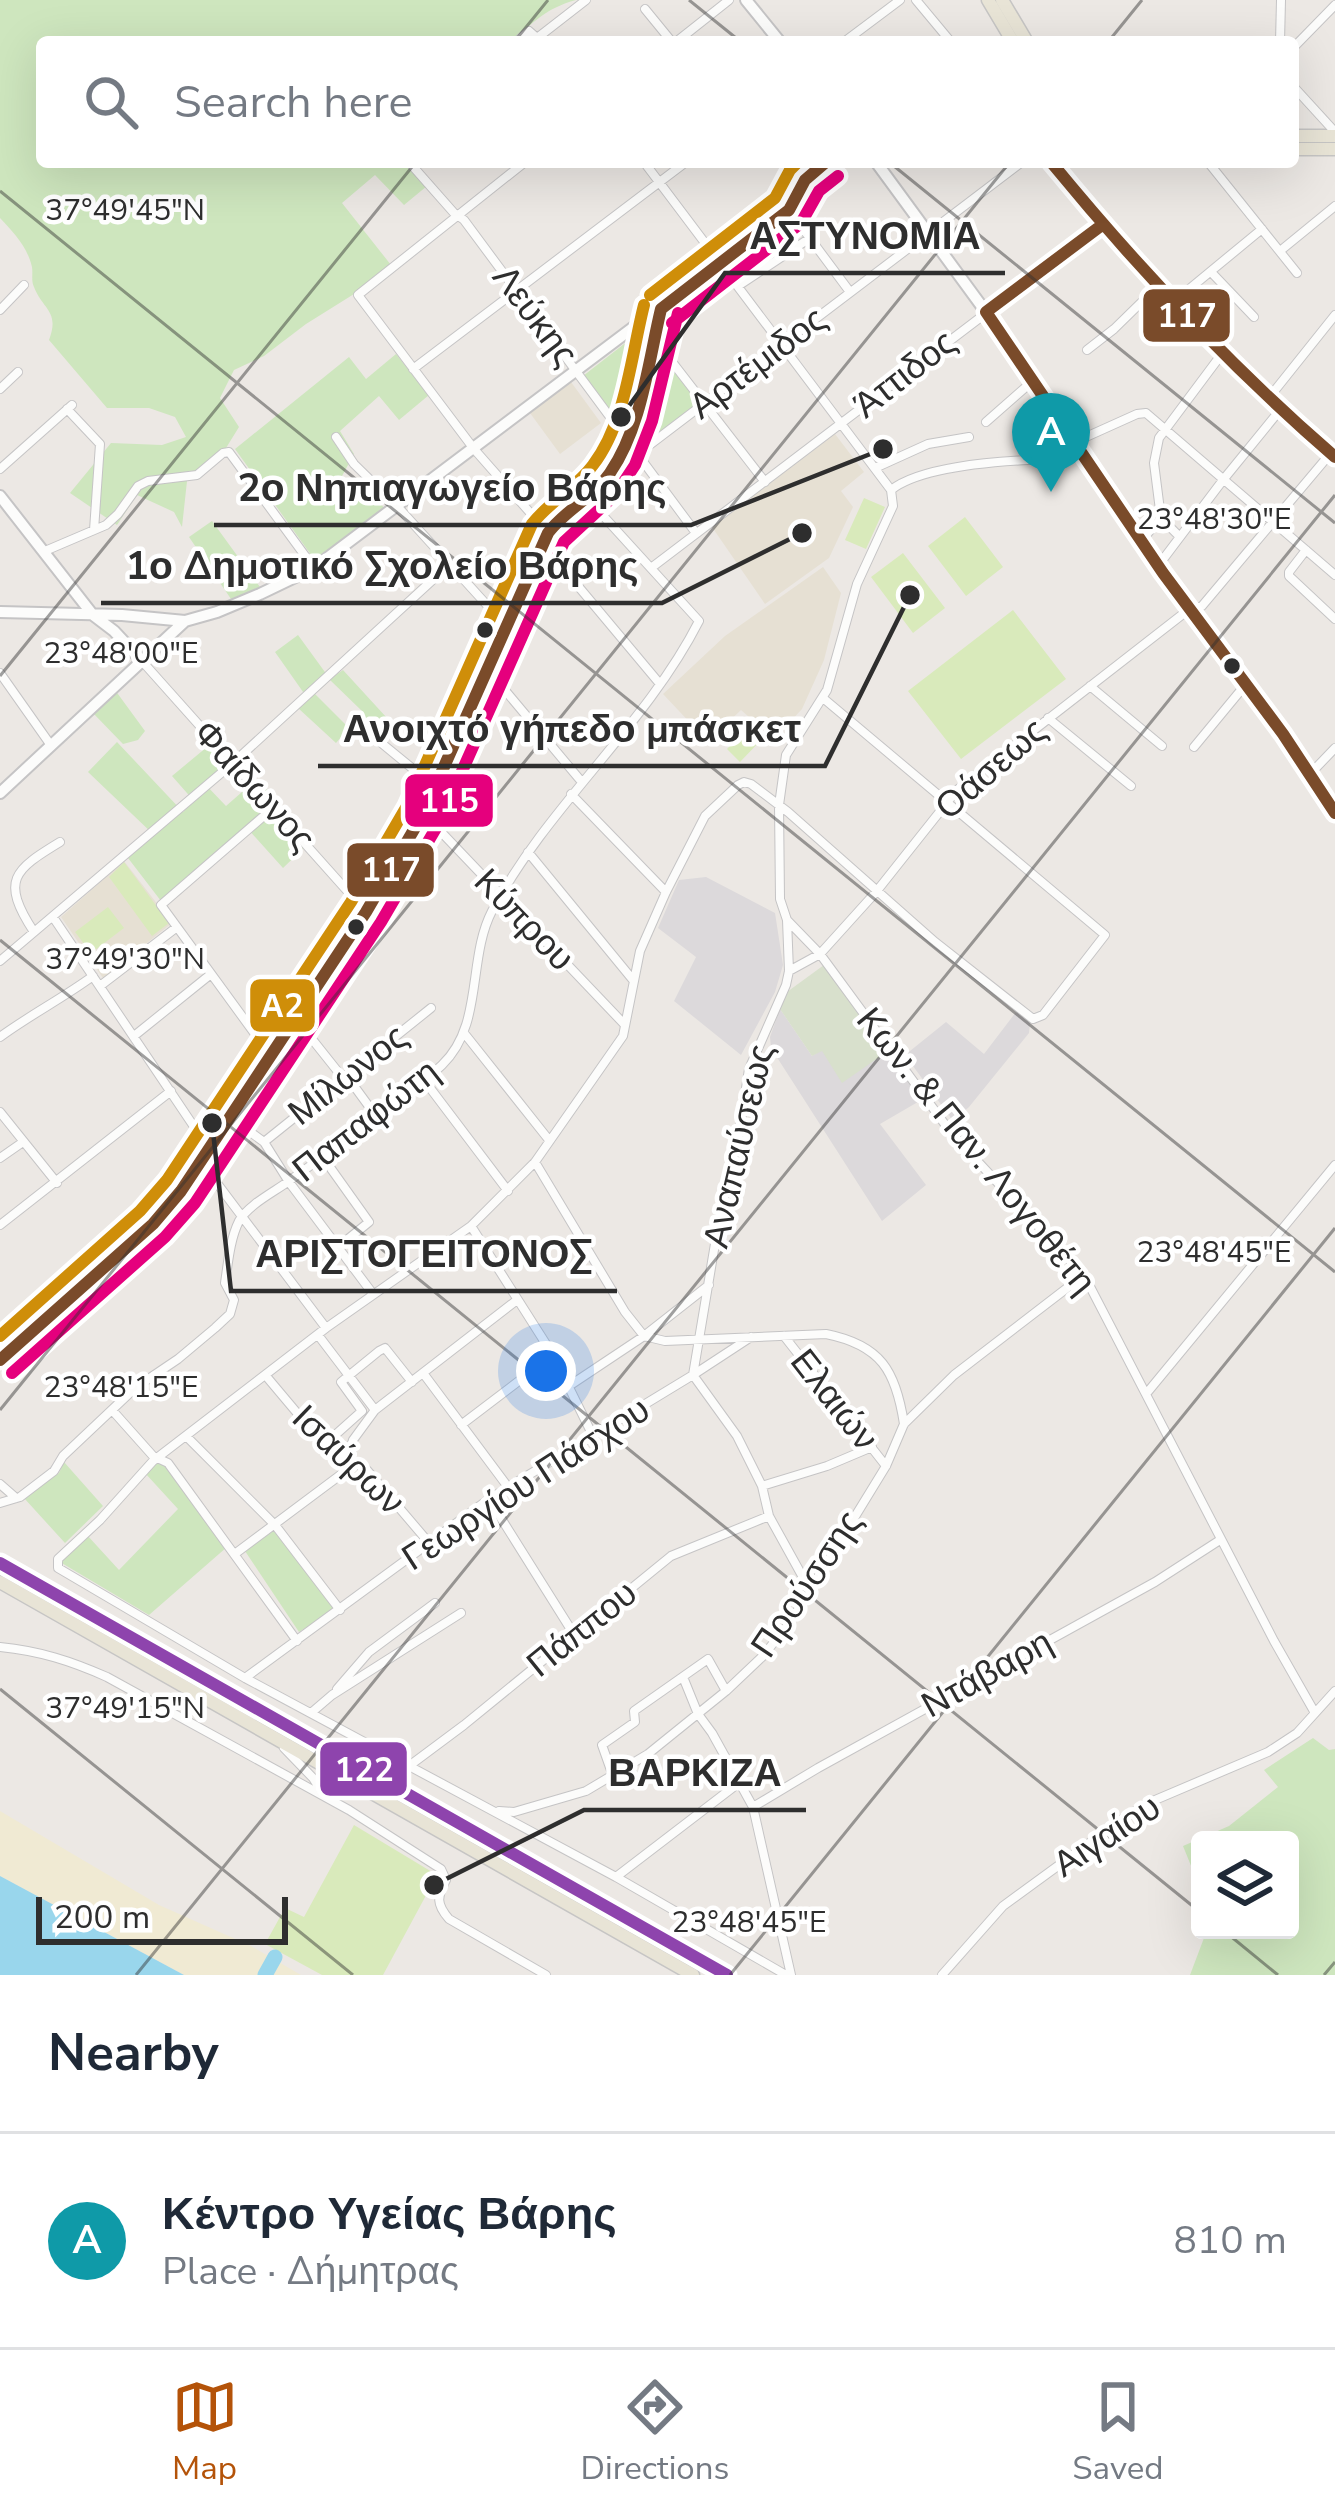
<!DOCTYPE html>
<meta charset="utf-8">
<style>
body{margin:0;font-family:"Nunito Sans",sans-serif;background:#f2f2f3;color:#1f2937}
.controls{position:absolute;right:36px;bottom:36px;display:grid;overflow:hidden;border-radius:12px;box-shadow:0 12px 48px #0002}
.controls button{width:108px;height:108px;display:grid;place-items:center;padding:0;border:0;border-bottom:3px solid #e0e1e3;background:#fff;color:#1f2937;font:60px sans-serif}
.scale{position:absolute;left:36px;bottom:30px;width:252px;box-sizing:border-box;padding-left:12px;border:6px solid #2e2e2e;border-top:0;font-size:33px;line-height:42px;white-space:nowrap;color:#2e2e2e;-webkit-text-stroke:9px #fff;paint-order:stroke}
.you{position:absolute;left:546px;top:1371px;width:42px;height:42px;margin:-30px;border:9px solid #fff;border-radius:50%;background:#1a73e8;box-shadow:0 0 0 18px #1a73e833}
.badge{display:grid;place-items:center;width:78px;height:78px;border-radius:50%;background:#b45309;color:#fff;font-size:39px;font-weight:700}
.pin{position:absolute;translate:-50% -99px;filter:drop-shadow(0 3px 6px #0008)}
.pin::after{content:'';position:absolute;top:63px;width:42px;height:36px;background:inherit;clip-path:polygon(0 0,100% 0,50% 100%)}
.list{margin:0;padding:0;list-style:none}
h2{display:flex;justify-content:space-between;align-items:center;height:156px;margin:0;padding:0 48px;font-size:51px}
h2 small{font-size:39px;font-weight:400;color:#747a83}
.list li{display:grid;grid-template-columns:78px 1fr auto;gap:36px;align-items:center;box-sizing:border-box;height:216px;padding:0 48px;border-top:3px solid #e0e1e3}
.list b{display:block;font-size:45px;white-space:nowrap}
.list p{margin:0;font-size:39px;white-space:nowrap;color:#747a83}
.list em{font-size:39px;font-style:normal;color:#747a83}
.icon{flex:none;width:66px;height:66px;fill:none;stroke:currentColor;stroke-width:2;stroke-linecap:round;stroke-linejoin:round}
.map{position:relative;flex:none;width:1335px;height:1975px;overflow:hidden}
.search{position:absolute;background:#fff;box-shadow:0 12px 48px #0002;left:36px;right:36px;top:36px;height:132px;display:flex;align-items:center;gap:30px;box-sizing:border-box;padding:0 42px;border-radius:12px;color:#747a83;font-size:45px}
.sheet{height:372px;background:#fff}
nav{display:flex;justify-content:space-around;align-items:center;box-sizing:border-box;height:168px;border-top:3px solid #e0e1e3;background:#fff;font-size:33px;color:#747a83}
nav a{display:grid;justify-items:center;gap:6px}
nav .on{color:#b45309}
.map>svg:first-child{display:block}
.industrial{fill:#dcd9db}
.education{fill:#e6e0d3}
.green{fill:#cee6be}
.sand{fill:#f0ead3}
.cemetery{fill:#d8e0cc}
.pitch{fill:#d9eabb}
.water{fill:#99d6ec}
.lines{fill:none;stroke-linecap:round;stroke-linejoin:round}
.river{stroke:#99d6ec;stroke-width:15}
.street-casing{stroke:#c5c4c5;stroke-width:10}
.secondary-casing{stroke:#c5c4c5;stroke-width:14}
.primary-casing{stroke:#c6c5c4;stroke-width:15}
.street{stroke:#fcfcfb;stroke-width:8}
.secondary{stroke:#fcfcfb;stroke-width:10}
.primary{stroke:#e8e4d6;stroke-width:12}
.bus-1-casing{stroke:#fff;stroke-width:21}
.bus-2-casing{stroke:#fff;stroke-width:21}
.bus-3-casing{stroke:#fff;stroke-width:21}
.bus-4-casing{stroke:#fff;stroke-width:21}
.bus-1{stroke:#7a4b2a;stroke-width:12}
.bus-2{stroke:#e5007d;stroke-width:12}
.bus-3{stroke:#cf8e09;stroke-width:12}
.bus-4{stroke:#8e44ad;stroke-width:12}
.ticks{fill:none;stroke:#2e2e2e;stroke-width:3;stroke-opacity:0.45}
.bus-dot{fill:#2e2e2e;stroke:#fff;stroke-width:4.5}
.labels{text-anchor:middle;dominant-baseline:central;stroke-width:9;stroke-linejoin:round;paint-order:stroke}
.street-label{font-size:36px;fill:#2e2e2e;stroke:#fff}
.ticks-label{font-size:30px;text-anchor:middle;fill:#2e2e2e;stroke:#fff;stroke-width:9;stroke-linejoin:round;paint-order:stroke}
.leader{fill:none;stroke:#2e2e2e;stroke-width:4.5}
.callout-dot{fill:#2e2e2e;stroke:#fff;stroke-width:4.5}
.callout-label{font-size:39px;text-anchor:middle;font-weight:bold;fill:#2e2e2e;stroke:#fff;stroke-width:9;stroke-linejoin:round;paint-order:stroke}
.line-badge{stroke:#fff;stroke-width:4.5}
.badge-label{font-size:33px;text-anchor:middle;font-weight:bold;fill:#fff}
</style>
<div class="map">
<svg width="1335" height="1975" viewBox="0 0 1335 1975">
<rect width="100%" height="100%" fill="#ece8e4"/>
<path class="industrial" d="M706,877L775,913L783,965L775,992L741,1055L674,1001L696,957L658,928L679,880Z
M780,1009L812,1056L822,1050L888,1051L923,1099L880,1124L926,1185L882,1221L771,1048L770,1037Z
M1016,1012L1030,1023L1029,1033L969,1107L953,1121L905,1055L946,1022L984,1054Z"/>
<path class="education" d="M571,382L601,423L560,454L530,413Z
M835,434L864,472L841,491L853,507L829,558L765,604L712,527Z
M823,567L841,593L824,660L802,709L774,739L741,710L718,732L704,718L695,728L663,694L725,636Z
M124,861L172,923L103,978L61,917Z"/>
<path class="green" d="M0,0H576C546,8 534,22 511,42H42V162H407L427,186L404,205L375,175L342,203L391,265L354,294L306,324L264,356L234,370L220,398L239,427L226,448L199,471L188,472L182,527L174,512L137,495L117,525L70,493L111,443L162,445L186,437L175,417L149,408H107L49,340C60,311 43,310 34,287C31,281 33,274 32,267C27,246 14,233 0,218Z
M642,330L646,337L619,424L583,376Z
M658,353L699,402L638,448L632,440Z
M396,354L429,395L399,420L379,396L340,431L354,454L342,476L389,511L314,559L235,449L349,357L366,379Z
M212,521L260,587L231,599L189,537Z
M298,635L330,679L343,670L387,718L378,729L362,736V711L330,680L315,694L349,728L336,743L298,708L308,699L275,652Z
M115,690L145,731L138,740L123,744L92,712Z
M219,737L235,755L204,783L226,806L257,779L312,840L283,868L246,827L161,901L128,858L154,835L88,772L117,742L183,812L194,801L172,776Z
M64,1462L103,1506L65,1543L24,1498L59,1473Z
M161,1462L166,1463L227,1547L149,1615L60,1562L87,1535L119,1570L178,1509L145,1473L157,1463Z
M276,1529L335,1609L299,1632L245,1551Z
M12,1577L22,1581L717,1975H708L19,1585Z
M1313,1738L1329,1750L1335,1749V1975H1190L1207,1930H1290V1840H1200V1888L1183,1846L1229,1826L1278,1787L1264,1770Z"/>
<path class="sand" d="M0,1811L159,1905L251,1946L301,1975H184L0,1876Z"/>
<path class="cemetery" d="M824,965L888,1051L842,1083L822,1051L812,1056L780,1009L787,992Z"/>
<path class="pitch" d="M864,498L885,507L866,549L845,540Z
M965,517L1003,567L966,596L928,546Z
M903,553L945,608L913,633L871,577Z
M1013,610L1066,679L961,759L908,691Z
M751,724L764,737L740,762L727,749Z
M124,862L169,923L152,936L109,877Z
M108,907L124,928L91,953L75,932Z
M354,1825L437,1875L383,1975H322L265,1944L285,1908L304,1917Z"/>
<path class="water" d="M0,1876L184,1975H0Z"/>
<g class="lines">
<path class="river" d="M265,1975L275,1957"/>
<g class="street-casing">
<path id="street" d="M916,0L951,42
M645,9L672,42
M516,42L529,31L537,38
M532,42L586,0
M676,42L729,0
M844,42L900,0
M1280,42L1281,0
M1293,48L1335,5
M1293,86L1335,132
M409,162L454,213L464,220L696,533
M525,162L358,295L474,449L548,533
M644,162L891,490
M1051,162C1137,269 1229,369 1335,457
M1208,162L1297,273
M789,210L850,292
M1280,251L1335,206
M1211,272L1254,317
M738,286L810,238
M1171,304L1262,229
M0,310L24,285
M642,323L765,482
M1087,350L1114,329L1157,287
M413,369L686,162
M0,389L18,372
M1268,399L1335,315
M67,409L100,444L94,530
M986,422L1035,379
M336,437L354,464L397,506L506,626
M1077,441L1137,414L1146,413L1335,575
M875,468L928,444L969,437
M0,469L72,405
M614,472L1022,162
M891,490C920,467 991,462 1028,460C1047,459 1067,461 1085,456
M1161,518L1180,537
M1142,540L1161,518L1154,463L1159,438L1221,355
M542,543L660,684
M1306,550L1289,572V576L1335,619
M45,551L106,525L118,514L138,486L148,481L197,475L223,453L229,452L314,568
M1158,566L1223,480L1280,410
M651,568L1102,225
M141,660L366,912
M488,670L581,781
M0,673L50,744
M1090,686L1162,746
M1048,718L1131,786
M374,737L435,787
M1194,747L1246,684
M1311,773L1335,748
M571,794L666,892
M424,814L625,1025
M528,852L633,980
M53,917L209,1149
M788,921L820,954L952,1134L1084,1275L1274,1641L1315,1713
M34,932C0,880 14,870 60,842
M0,961L233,763L450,564
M789,971L820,954L876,892L957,790L1183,614L1202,606L1335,448
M100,986L177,927
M296,1019L343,1078
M464,1033L549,1140
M134,1036L211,974
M0,1037C30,1015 63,998 93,976
M271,1056L161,905L273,808
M346,1075L376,1116
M424,1080L508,1191
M0,1112L57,1183
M231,1118L264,1142L289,1182L373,1294
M264,1142L431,1008
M322,1156L369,1222L337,1248
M0,1158L23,1142
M201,1162L326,1328
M535,1162L625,1312L644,1336L665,1341L826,1334C881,1345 896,1371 904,1424
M0,1225L171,1091
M471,1226L553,1355L593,1436
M318,1335L375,1410
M784,1336L886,1466
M423,1373L508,1487
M266,1376L324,1445L367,1470L430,1544
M569,1386L644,1336L709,1285
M1146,1394L1335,1165
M112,1410L153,1456L168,1463L297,1641
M461,1425L553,1355
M187,1437L275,1525L340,1610
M324,1445L362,1411L341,1382L379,1351L385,1348L412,1382
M0,1484L16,1498
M762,1486L827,1466L872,1447
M489,1499L575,1636
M0,1503L20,1497L54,1471L63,1456L135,1388L178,1359L215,1328L230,1314L234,1300L225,1283C228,1263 230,1239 239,1221C248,1205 274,1192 289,1181C340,1144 396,1108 442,1065C484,1025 467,959 492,911C548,805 645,727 699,621L586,497
M236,1553L343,1473L353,1440L375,1410L517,1300
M810,1590L769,1516L762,1486L737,1436L693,1375L720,1214L739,1132L749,1069L786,985L789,971L787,920L780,899L779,805L786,755L827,690L857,584L893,506L891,490
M0,1647C40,1651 71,1661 107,1677L349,1810L441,1869L446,1880C437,1897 436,1904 449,1919L546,1975
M683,1677L698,1714L712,1733L753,1807L791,1975
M245,1678L489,1499L693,1375L751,1337
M337,1689L369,1652L435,1603
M311,1713L332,1695L461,1613
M284,1748L313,1778L321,1791
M409,1766L464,1725L671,1556L769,1516
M613,1776L602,1745L635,1722L634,1711L708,1659L726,1691
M753,1807L818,1768L1155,1582L1220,1540
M499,1811L514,1812L586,1791L648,1754L726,1691L763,1656L791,1621L886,1466L904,1424L954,1375L1084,1275
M616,1877L740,1782
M786,1975L616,1877L245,1678L58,1568V1559L100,1520L153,1461L326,1328L471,1226L535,1162L623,1036L640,951L666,892L705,816L738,785L744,782L751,784L788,812L935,942L1033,1019L1043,1015L1105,935L823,698
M942,1975L1003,1906L1118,1822L1148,1803L1268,1752L1297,1733L1335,1691"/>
</g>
<g class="secondary-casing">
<path id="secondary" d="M746,0L780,42
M791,162L805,180
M876,162L1035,379L1158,566L1217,647L1283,730L1335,813
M0,496L93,615L114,631L141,660
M0,612L122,615L185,621L217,612L260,594L314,568L789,210L805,180L826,162
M0,793L185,621
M0,1360L153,1224L181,1191L366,912L423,814L548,533C564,508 594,497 610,473C638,432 648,358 661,309"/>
</g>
<g class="primary-casing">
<path id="primary" d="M988,0L1013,42
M1002,0L1027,42
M1293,136H1335
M1293,149H1335
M0,1563L727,1975
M0,1582L693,1975"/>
</g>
<use href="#street" class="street"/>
<use href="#secondary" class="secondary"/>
<use href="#primary" class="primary"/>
<g class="bus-1-casing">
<path id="bus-1" d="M1051,162C1138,268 1231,367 1335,457
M1102,225L986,312L1163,573L1283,734L1335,813
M661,309L789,210L805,180L826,162
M0,1360L153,1224L181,1191L366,912L423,814L548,533C565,510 594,497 610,473C642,426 648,363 661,309"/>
</g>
<g class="bus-2-casing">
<path id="bus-2" d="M672,323L801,223L819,191L838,176
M12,1373L165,1237L195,1203L381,922L439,823L564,542L616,494L635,465L652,421L678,313"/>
</g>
<g class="bus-3-casing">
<path id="bus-3" d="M650,295L775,198L790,170L798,162
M0,1336L140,1211L167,1180L351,902L407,806L532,524C550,501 576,488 593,465C626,422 631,356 644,305"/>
</g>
<g class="bus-4-casing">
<path id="bus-4" d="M0,1563L727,1975"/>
</g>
<use href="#bus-1" class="bus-1"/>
<use href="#bus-2" class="bus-2"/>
<use href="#bus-3" class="bus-3"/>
<use href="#bus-4" class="bus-4"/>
</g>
<path class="ticks" d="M689,0L741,42M514,42L548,0M1108,42L1142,0M889,162L1335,523M0,191L1335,1272M0,676L416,162M0,940L1200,1912M0,1410L1010,162M0,1689L353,1975M1223,1930L1278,1975M136,1975L1335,495M730,1975L1335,1228M1324,1975L1335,1962"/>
<g class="bus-dot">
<circle cx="485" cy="630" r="10"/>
<circle cx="1232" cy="666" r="10"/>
<circle cx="356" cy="927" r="10"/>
</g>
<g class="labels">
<g class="street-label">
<text transform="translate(535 316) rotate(53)">Λεύκης</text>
<text transform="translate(758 363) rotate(-37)">Αρτέμιδος</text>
<text transform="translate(905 374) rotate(-38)">Άττιδος</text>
<text transform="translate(991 769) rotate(-41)">Οάσεως</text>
<text transform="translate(254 786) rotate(48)">Φαίδωνος</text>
<text transform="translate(524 920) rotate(46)">Κύπρου</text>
<text transform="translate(348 1075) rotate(-38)">Μίλωνος</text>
<text transform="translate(366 1121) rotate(-38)">Παπαφώτη</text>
<text transform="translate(739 1146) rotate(-77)">Αναπαύσεως</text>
<text transform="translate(976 1151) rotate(51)">Κων. &amp; Παν. Λογοθέτη</text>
<text transform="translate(834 1400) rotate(52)">Ελαιών</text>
<text transform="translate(348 1460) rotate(44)">Ισαύρων</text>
<text transform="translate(526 1484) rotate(-33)">Γεωργίου Πάσχου</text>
<text transform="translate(807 1584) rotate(-56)">Προύσσης</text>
<text transform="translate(582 1629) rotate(-39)">Πάππου</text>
<text transform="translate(987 1674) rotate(-29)">Ντάβαρη</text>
<text transform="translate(1107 1836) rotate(-33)">Αιγαίου</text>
</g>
</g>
<g class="ticks-label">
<text x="125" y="220">37°49'45"N</text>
<text x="1214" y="529">23°48'30"E</text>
<text x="121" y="663">23°48'00"E</text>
<text x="125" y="969">37°49'30"N</text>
<text x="1214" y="1262">23°48'45"E</text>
<text x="121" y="1397">23°48'15"E</text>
<text x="125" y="1718">37°49'15"N</text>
<text x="749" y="1932">23°48'45"E</text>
</g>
<path class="leader" d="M621 417L725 273H1005M883 449L691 525H214M802 533L662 603H101M910 595L825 766H318M212 1123L231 1291H617M434 1885L584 1810H806"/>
<g class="callout-dot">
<circle cx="621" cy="417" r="12"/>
<circle cx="883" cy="449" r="12"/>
<circle cx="802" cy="533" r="12"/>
<circle cx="910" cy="595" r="12"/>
<circle cx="212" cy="1123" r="12"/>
<circle cx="434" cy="1885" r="12"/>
</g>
<g class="callout-label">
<text x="865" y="249">ΑΣΤΥΝΟΜΙΑ</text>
<text x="452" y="501">2ο Νηπιαγωγείο Βάρης</text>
<text x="382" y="579">1ο Δημοτικό Σχολείο Βάρης</text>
<text x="572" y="742">Ανοιχτό γήπεδο μπάσκετ</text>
<text x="424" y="1267">ΑΡΙΣΤΟΓΕΙΤΟΝΟΣ</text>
<text x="695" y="1786">ΒΑΡΚΙΖΑ</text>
</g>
<g class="line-badge">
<rect x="1141" y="287" width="91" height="57" rx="12" fill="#7a4b2a"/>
<rect x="403" y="772" width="92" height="57" rx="12" fill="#e5007d"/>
<rect x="345" y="841" width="91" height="58" rx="12" fill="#7a4b2a"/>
<rect x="248" y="977" width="69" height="57" rx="12" fill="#cf8e09"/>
<rect x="318" y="1740" width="91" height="58" rx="12" fill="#8e44ad"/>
</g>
<g class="badge-label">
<text x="1187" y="327">117</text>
<text x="449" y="812">115</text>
<text x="391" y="881">117</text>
<text x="282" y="1017">Α2</text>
<text x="364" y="1781">122</text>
</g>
</svg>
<div class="controls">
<button><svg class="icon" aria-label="layers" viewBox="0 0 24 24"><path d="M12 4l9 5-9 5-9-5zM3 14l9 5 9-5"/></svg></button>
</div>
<div class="scale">200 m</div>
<div class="you"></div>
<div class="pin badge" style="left:1051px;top:492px;background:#0f9aa8">A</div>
<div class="search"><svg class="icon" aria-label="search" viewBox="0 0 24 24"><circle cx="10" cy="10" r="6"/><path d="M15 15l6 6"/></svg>Search here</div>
</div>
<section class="sheet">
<h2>Nearby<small></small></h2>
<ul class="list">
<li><span class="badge" style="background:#0f9aa8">A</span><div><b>Κέντρο Υγείας Βάρης</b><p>Place · Δήμητρας</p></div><em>810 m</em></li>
</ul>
</section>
<nav>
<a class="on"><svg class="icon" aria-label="map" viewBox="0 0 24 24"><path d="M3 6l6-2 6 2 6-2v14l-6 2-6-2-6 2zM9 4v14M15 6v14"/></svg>Map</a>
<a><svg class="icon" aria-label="directions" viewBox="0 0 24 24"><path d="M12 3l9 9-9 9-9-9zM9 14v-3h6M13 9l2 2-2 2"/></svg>Directions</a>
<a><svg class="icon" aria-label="saved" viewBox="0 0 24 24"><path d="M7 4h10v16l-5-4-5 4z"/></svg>Saved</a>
</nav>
